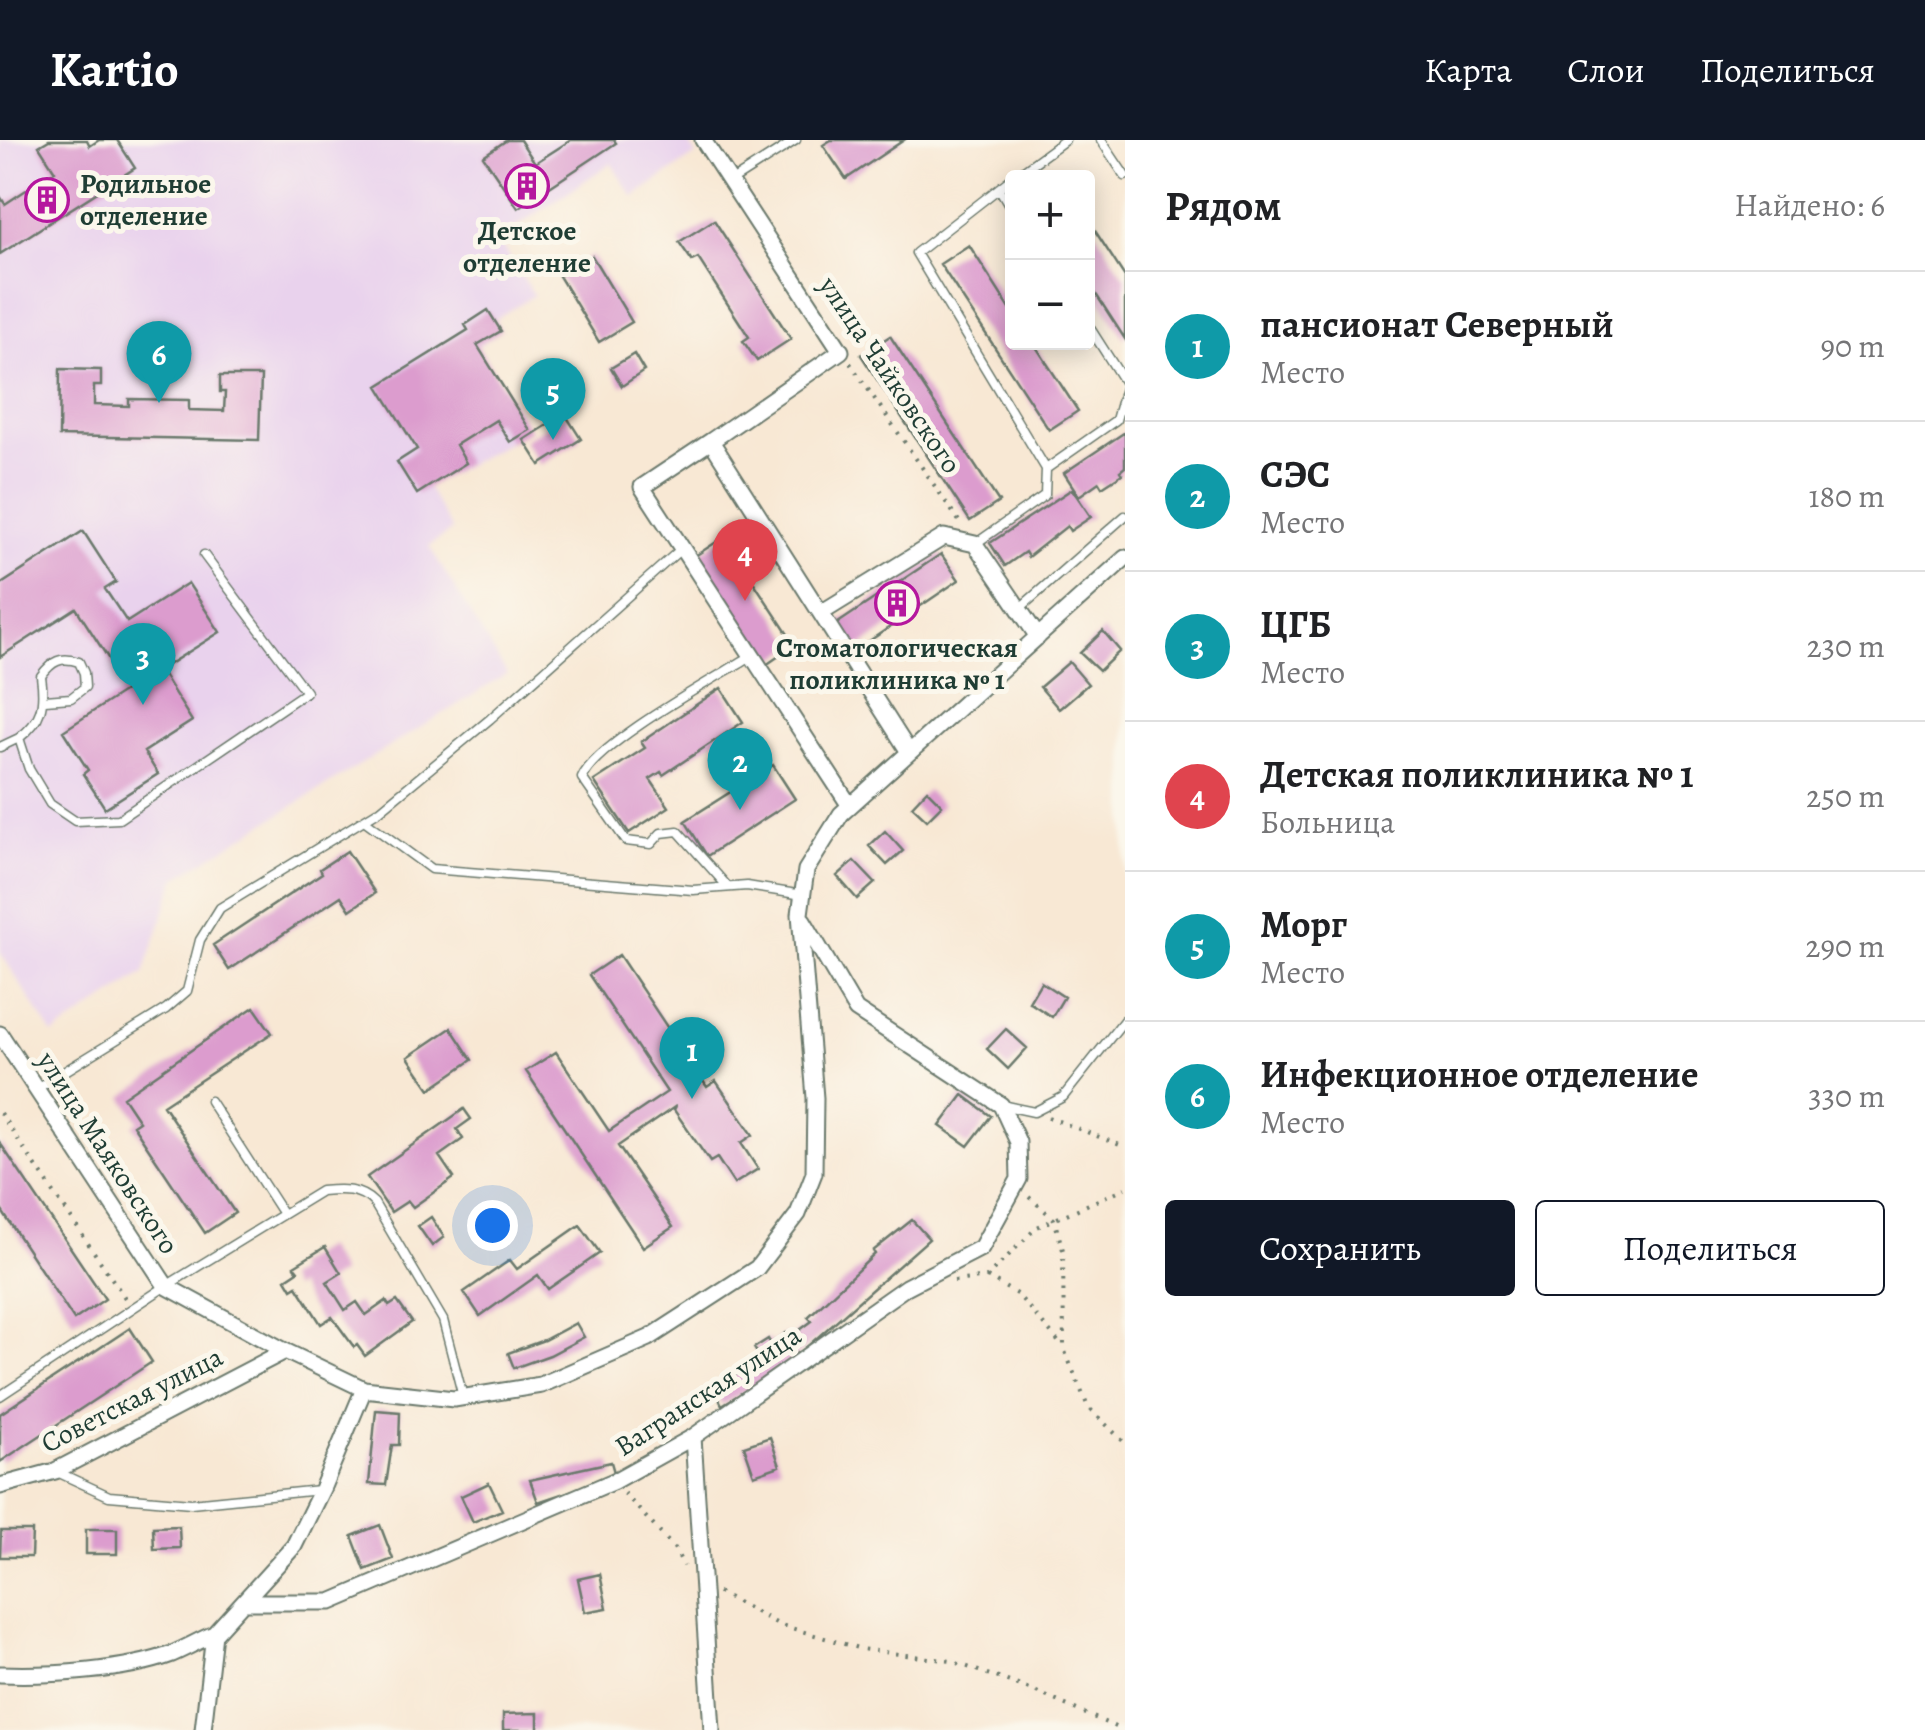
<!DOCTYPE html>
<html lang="ru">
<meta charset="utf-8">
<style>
body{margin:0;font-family:Alegreya,serif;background:#f6f6f6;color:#202124}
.controls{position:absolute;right:30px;top:30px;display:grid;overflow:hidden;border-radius:10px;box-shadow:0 5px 25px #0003}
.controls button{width:90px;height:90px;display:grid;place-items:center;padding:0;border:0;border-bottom:2px solid #e0e0e0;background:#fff;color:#202124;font:50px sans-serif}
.you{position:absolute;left:492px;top:1085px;width:35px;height:35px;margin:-25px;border:8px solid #fff;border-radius:50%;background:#1a73e8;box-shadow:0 0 0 15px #1a73e833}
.badge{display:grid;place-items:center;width:65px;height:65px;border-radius:50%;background:#111827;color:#fff;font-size:32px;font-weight:700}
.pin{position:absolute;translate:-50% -82px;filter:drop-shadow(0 2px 5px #0008)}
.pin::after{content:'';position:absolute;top:52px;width:35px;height:30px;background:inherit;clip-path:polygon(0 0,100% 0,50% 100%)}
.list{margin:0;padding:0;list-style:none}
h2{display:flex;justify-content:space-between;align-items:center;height:130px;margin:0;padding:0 40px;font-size:42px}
h2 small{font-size:32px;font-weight:400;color:#757577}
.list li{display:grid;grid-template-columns:65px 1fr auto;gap:30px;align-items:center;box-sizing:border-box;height:150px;padding:0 40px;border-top:2px solid #e0e0e0}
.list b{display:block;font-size:38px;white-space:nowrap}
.list p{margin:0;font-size:32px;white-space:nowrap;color:#757577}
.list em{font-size:32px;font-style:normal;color:#757577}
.actions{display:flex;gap:20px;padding:30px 40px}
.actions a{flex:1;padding:22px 0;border:2px solid #111827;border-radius:10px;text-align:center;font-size:35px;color:#111827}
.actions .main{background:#111827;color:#fff}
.map{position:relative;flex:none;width:1125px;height:1590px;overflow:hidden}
header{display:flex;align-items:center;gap:60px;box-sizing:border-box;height:140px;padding:0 50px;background:#111827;color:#fff}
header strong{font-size:48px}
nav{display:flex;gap:55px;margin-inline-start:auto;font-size:35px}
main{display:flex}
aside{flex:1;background:#fff}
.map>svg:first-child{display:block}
.built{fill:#e9d2ed}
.building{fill:#dc9cce}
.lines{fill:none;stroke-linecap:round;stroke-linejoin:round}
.lane-casing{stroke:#6b796c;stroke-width:11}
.street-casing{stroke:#6b796c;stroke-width:19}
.path{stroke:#6b796c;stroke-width:4;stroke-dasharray:2.5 8;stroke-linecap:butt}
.lane{stroke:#fff;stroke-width:8}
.street{stroke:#fff;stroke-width:15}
.labels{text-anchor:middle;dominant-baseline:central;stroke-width:10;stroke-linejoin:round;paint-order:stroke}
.poi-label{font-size:28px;font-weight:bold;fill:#1f3d34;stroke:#fbf7ec}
.street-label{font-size:28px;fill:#1f3d34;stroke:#fbf7ec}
</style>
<header>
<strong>Kartio</strong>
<nav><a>Карта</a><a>Слои</a><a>Поделиться</a></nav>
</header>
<main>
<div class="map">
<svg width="1125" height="1590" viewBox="0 0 1125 1590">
<rect width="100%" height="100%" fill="#fbf7ec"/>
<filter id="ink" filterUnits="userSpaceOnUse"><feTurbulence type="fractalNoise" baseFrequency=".01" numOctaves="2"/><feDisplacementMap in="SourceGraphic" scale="20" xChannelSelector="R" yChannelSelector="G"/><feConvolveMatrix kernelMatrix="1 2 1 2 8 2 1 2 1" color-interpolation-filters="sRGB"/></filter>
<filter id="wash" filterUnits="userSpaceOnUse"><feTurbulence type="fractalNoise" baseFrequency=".0048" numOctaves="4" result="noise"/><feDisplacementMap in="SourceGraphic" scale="40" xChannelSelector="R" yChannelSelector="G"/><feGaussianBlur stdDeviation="2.25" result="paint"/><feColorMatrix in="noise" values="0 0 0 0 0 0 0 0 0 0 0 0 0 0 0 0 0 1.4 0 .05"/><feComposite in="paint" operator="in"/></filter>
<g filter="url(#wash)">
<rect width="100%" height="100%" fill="#f8e8d4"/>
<path class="built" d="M0,0H687L696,15L633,57L611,23L498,99L534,155L495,179L501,191L478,206L530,290L427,347L452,390L429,406L507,534L176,738L144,833L53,895L0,812Z"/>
<g id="blocks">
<path class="building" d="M49,0H87L90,6L99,0H117L135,28L0,114V56L5,64L55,31L39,6Z
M507,0H520L535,23L571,0H614L616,3L518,68L483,16Z
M831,0H904L846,39L823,5Z
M714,80L791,199L757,221L743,201L749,197L698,118L692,121L679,102Z
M1088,80L1125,137V199L1088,142Z
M969,105L1012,172V202H1033L1078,271L1049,290L940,124Z
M592,116L632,182L599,202L559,136Z
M488,170L501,191L477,205L530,290L510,302L496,280L456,305L466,323L417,354L397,322L417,309L378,246L468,190L465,185Z
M890,196L999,362L970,381L861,215Z
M634,214L644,231L622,246L611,228Z
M60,229L101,230V246H94V265L129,266V259L189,260V270L224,271L225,252H220V236H261L259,300L59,296Z
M565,274L581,299L540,325L524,300Z
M1125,292V327L1120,331L1122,334L1102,347L1099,342L1079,356L1064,333Z
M1072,349L1091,377L1070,391L1067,386L1028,417L1025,412L1005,426L990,403Z
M83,391L116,442L105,449L127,482L188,443L220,492L160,530L192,581L144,612L158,634L105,668L83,634L88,630L63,591L128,549L76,468L0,517V445Z
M724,397L795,505L766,525L695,416Z
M941,414L959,440L853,512L835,485Z
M1103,491L1120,511L1099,531L1080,513Z
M1069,522L1088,544L1059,569L1040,547Z
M721,548L743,582L663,635L661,632L650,639L669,667L629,693L594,641L645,608L641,602Z
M773,625L795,659L707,716L685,681Z
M927,650L942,665L927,680L912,666Z
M885,691L903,711L887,725L869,706Z
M347,711L375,753L350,770L341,756L229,830L213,805L322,733L320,729Z
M854,721L875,743L857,759L837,736Z
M619,815L707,947L716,941L753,995L741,1003L758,1029L734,1044L717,1018L710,1022L674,970L676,966L618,1006L673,1087L643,1107L526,931L556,912L609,991L667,952L589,835Z
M1041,842L1064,857L1052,877L1029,862Z
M254,867L272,893L163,965L235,1073L205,1093L133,985L139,981L123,957Z
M451,888L472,920L430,949L408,917Z
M1006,889L1027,908L1008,929L987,909Z
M963,955L991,976L968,1006L940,986Z
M464,969L471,979L457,989L463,999L439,1016L454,1038L413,1067L408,1061L391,1072L367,1037Z
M0,1003L105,1159L74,1180L0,1068Z
M431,1077L444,1097L432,1106L418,1086Z
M912,1080L929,1099L784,1227L722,1265L713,1246L753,1226L750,1222L759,1216L754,1208L768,1199L771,1204L786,1193L789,1198L812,1181L808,1177L875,1114L873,1111Z
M580,1085L600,1113L548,1149L538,1135L480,1176L464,1152L510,1120L517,1129Z
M325,1107L341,1133L327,1142L345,1170L357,1162L366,1175L386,1161L389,1166L397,1161L412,1182L365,1216L357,1205L354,1207L332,1177L321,1184L297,1146L292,1149L286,1139L298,1131L294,1126Z
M576,1183L584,1197L550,1215L514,1228L508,1213L544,1200Z
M130,1188L152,1222L0,1322V1274Z
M376,1270L400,1272L399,1305H392L386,1345L369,1344Z
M770,1297L780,1326L754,1335L744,1306Z
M611,1322L615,1336L538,1362L530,1340Z
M489,1343L502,1370L473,1382L461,1356Z
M380,1385L393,1419L365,1430L352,1396Z
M179,1386L180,1408L154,1409L153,1387Z
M86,1389H117V1414H86Z
M1,1391H32L31,1417H0Z
M600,1434L607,1468L585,1472L578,1439Z
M538,1573V1590H503V1574Z"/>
</g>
</g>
<g filter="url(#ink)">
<use href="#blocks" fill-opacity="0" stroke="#6b796c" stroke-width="2.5"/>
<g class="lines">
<g class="lane-casing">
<path id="lane" d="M1101,0L1125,36
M1012,38L916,113L1046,329
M1013,38L1065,0
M730,42L796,0
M999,48L1012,70
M1088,185L1125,243
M975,404L1045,355L1046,329L1116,280L1125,248
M1019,469L1125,376
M19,598C42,581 45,564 41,536C52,521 61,516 79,522L84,533L85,547L71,558L45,560
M0,607L19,598L29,629L50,664L75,681L119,679L306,552L204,415
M364,680L431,729L693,750L747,746L803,755
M728,747L678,691L661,693L651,704L626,701L582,638C595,604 716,538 751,516
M36,949L166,869L187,851L200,800L220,768L380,670L490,579L682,408
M210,961L283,1074
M1001,965L1034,972L1063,957L1125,879
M0,1256L166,1146L321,1051C341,1049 360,1048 374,1063L443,1180L463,1257
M55,1331L109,1356L191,1363L319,1350"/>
</g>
<g class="street-casing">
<path id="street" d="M703,0L841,211L711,301L909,612
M711,301L642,347L850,666
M821,473L944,397L975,404L1038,497
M0,894L166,1146L285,1211L364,1249L454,1259L541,1245L649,1198L757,1128L798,1074L814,1033L815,958L800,774L806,730L841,674L1125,418
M693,1297L712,1590
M0,1346L55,1331L285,1211
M243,1462H331L614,1341L693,1297L906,1147L981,1108L1019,1039L1018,1002L1001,965L856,870L803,780
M0,1534C48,1536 127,1531 172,1514C186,1508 200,1500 214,1494
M203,1590L214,1494L294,1406L322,1349L364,1249"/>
</g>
<path class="path" d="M850,223L961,384
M0,973L125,1158
M1048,977L1125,1007
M1029,1057L1054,1079L1063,1110L1064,1209L1088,1267L1125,1303
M987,1137L1018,1155L1063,1207
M954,1141L987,1137L1037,1087L1125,1048
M624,1353L674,1408L684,1426
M718,1452L778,1484L861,1509L951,1521L1032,1550L1122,1590"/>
<use href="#lane" class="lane"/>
<use href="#street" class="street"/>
</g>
</g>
<defs>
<g id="building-ring" transform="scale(2.25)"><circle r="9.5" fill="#fbf7ec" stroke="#b5179e" stroke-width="1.5"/><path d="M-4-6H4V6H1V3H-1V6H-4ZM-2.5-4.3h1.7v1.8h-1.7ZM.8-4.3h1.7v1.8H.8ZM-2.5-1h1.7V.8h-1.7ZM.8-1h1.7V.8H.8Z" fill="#b5179e"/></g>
</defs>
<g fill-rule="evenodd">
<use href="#building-ring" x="527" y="46"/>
<use href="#building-ring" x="47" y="60"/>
<use href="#building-ring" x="897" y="463"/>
</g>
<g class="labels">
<g class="poi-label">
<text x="80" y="44" text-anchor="start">Родильное<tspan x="80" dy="32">отделение</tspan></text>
<text x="527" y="91">Детское<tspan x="527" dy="32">отделение</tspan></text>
<text x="897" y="508">Стоматологическая<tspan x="897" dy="32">поликлиника № 1</tspan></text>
</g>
<g class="street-label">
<text transform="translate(890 235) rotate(56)">улица Чайковского</text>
<text transform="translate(108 1013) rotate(57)">улица Маяковского</text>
<text transform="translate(708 1251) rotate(-33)">Вагранская улица</text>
<text transform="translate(132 1260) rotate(-27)">Советская улица</text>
</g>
</g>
</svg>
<div class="controls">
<button>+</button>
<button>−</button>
</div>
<div class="you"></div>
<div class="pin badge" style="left:692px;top:959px;background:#0f9aa8">1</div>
<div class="pin badge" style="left:740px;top:670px;background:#0f9aa8">2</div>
<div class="pin badge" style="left:143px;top:565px;background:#0f9aa8">3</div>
<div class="pin badge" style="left:745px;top:461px;background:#e0444e">4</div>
<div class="pin badge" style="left:553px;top:300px;background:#0f9aa8">5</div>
<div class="pin badge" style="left:159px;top:263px;background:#0f9aa8">6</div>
</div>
<aside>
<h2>Рядом<small>Найдено: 6</small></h2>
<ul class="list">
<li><span class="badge" style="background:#0f9aa8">1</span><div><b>пансионат Северный</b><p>Место</p></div><em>90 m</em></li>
<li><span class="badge" style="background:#0f9aa8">2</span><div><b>СЭС</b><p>Место</p></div><em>180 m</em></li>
<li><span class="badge" style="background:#0f9aa8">3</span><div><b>ЦГБ</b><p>Место</p></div><em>230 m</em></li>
<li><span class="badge" style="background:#e0444e">4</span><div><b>Детская поликлиника № 1</b><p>Больница</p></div><em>250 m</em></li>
<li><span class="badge" style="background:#0f9aa8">5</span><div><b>Морг</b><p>Место</p></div><em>290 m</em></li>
<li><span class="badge" style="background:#0f9aa8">6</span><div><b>Инфекционное отделение</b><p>Место</p></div><em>330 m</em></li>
</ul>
<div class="actions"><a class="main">Сохранить</a><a>Поделиться</a></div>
</aside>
</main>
